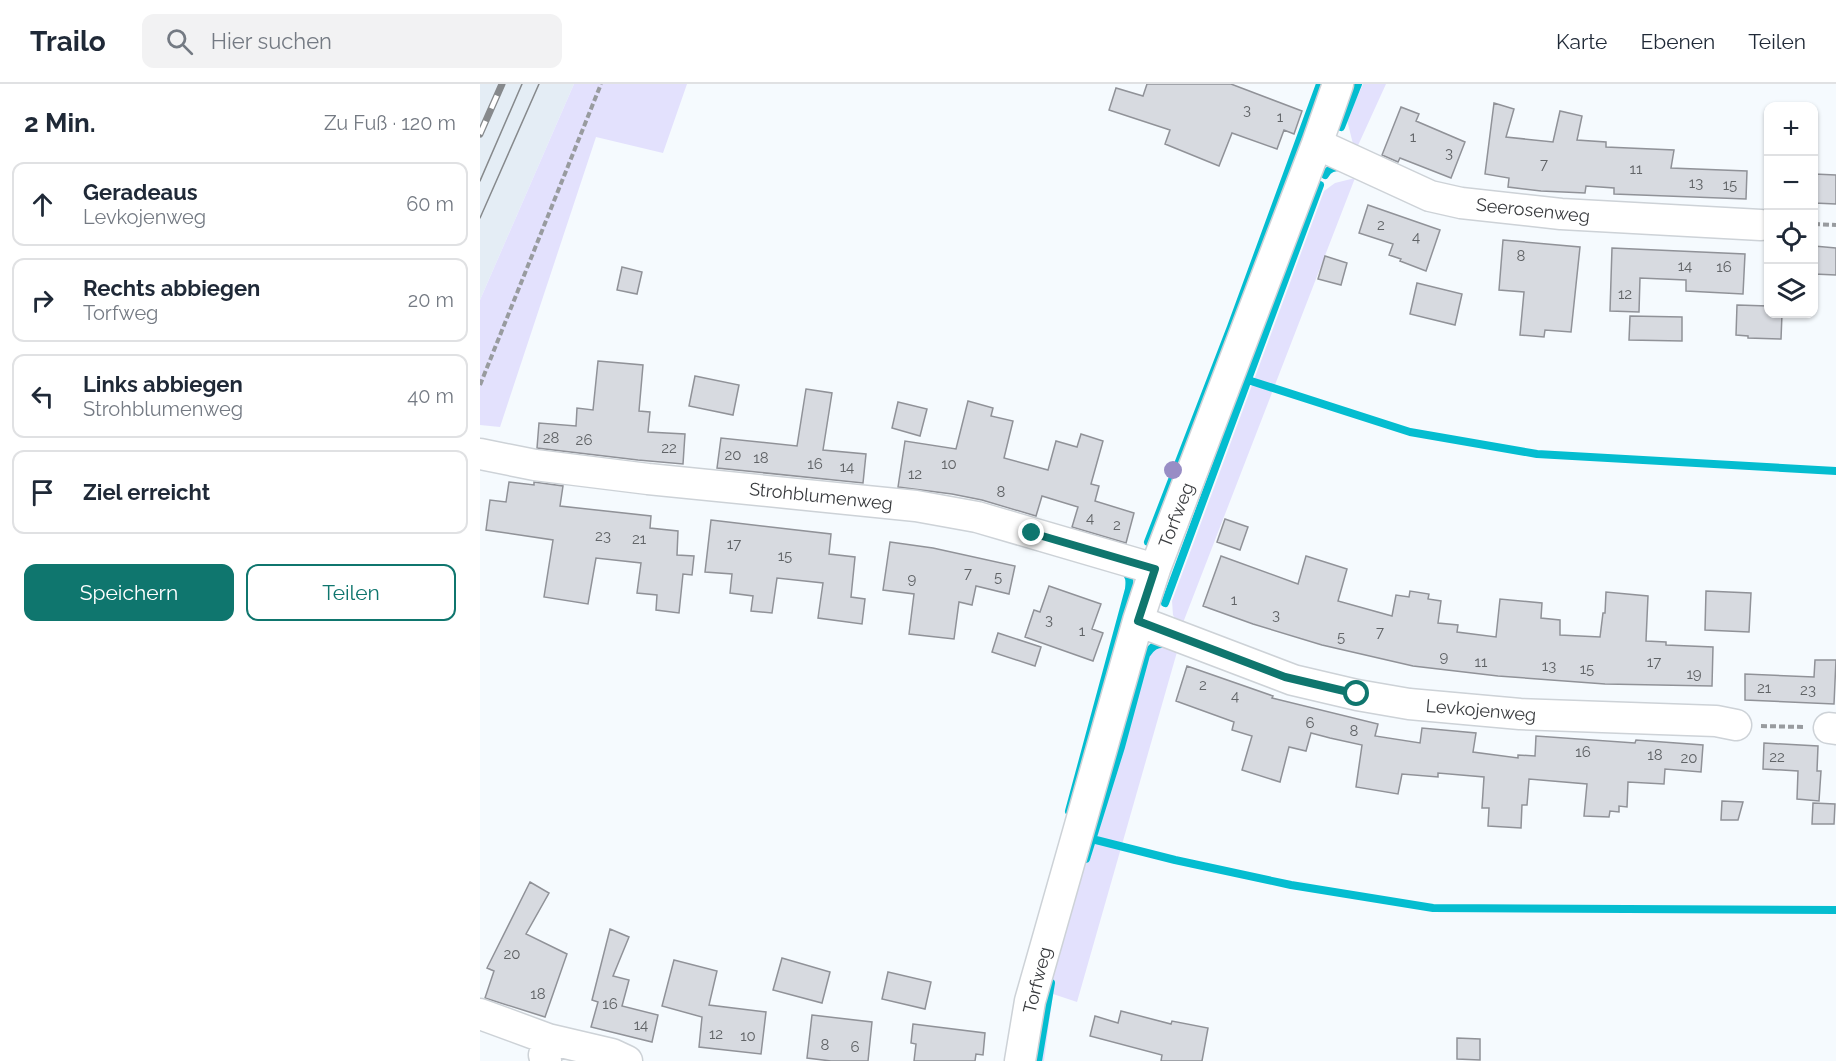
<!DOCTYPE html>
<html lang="de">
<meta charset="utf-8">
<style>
body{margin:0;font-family:Raleway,sans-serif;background:#f2f2f3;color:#1f2937}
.controls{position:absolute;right:18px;top:18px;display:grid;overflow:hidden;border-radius:12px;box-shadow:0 2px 4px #0004}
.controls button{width:54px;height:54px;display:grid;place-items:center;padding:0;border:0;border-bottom:2px solid #e0e1e3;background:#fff;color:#1f2937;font:30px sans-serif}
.stop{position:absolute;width:18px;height:18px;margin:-14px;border:4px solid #0f766e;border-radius:50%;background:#fff}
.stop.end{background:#0f766e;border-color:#fff;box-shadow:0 2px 6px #0008}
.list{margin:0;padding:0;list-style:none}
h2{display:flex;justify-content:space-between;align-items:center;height:78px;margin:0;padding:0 24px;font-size:26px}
h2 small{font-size:20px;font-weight:400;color:#747a83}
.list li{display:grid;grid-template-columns:39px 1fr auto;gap:18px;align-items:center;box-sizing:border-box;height:84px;margin:0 12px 12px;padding:0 12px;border:2px solid #e0e1e3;border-radius:12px}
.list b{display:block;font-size:22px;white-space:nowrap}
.list p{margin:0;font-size:20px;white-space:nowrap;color:#747a83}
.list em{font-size:20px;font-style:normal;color:#747a83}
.actions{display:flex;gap:12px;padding:18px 24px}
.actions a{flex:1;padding:14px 0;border:2px solid #0f766e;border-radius:12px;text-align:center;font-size:21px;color:#0f766e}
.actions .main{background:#0f766e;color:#fff}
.icon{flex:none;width:33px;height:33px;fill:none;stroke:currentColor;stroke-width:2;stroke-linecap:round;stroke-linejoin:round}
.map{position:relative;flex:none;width:1356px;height:977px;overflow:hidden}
header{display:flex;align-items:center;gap:36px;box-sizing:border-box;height:84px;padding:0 30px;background:#fff;border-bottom:2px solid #e0e1e3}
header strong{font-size:28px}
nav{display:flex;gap:33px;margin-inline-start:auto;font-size:21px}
.search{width:420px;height:54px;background:#f2f2f3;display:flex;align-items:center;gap:15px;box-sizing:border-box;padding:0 21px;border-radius:12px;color:#747a83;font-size:22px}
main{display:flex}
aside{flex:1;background:#fff}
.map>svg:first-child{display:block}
.built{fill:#e4edf5}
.green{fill:#e3e1fd}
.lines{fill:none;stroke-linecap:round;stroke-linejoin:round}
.stream{stroke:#04bdd0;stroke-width:8}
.building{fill:#d7dae0;stroke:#909298;stroke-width:1.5}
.minor-casing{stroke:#cdd2d7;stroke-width:33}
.path{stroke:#989b9f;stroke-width:4;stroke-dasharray:6 3;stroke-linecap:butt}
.minor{stroke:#fff;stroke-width:30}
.tram{stroke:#86898c;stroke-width:1.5}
.rail-casing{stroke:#86898c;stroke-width:7}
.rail{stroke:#fff;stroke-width:4.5;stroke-dasharray:14;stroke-linecap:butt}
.tree{fill:#988dc5}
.route{stroke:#0f766e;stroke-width:8}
.labels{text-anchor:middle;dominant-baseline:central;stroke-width:6;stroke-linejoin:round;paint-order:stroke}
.number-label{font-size:15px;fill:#606366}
.street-label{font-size:18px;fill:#393b3e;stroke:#fff}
</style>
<header>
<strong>Trailo</strong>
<div class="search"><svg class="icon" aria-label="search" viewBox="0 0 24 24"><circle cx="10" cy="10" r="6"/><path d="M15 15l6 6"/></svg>Hier suchen</div>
<nav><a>Karte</a><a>Ebenen</a><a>Teilen</a></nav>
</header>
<main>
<aside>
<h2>2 Min.<small>Zu Fuß · 120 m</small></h2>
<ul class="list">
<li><svg class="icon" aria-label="ahead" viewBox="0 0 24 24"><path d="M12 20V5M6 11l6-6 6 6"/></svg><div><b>Geradeaus</b><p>Levkojenweg</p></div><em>60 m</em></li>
<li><svg class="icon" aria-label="right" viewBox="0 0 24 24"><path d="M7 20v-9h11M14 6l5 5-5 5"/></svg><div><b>Rechts abbiegen</b><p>Torfweg</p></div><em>20 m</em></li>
<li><svg class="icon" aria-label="left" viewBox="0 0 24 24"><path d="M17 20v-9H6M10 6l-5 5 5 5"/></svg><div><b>Links abbiegen</b><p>Strohblumenweg</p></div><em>40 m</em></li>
<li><svg class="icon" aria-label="arrive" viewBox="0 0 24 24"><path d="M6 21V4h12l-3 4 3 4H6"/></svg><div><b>Ziel erreicht</b></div></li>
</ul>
<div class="actions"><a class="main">Speichern</a><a>Teilen</a></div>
</aside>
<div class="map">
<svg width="1356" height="977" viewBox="0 0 1356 977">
<rect width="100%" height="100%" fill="#f5fafe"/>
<path class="built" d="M0,0H94L0,216Z"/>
<path class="green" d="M94,0H207L183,69L116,53L20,343L0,341V216Z
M883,0H906L875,68L867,36Z
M875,94L701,544L693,531L692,517L844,107L855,99Z
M678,562L697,568L597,918L573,910L564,977H553L562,917L664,565Z"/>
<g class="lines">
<path class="stream" d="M861,43L878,0
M845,91C849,84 854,83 861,83
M768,296L930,348L1057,370L1356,387
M668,458L751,243L840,0
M685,519L840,101
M589,727L649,505C650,497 650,491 643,486
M612,755L695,776L811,801L953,824L1356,826
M606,775L641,663L666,571C671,563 676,559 686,560
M558,977L571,899"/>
</g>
<path class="building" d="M667,0H751L822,27L814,50L804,46L797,65L752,49L739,82L685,60L690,46L629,26L636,4L663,12Z
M1014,19L1034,25L1026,53L1073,58L1080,27L1102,32L1097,56L1126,58V63L1194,66L1191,84L1267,87L1266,115L1134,110V104L1106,102L1105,109L1061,107L1028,103L1029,94L1005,90Z
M921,23L939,30L936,37L985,58L971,94L920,74L918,78L902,71Z
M1334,90L1356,91V120L1334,119Z
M888,121L960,146L946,187L920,177L921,175L909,171L913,160L879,149Z
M1023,156L1100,163L1091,248L1065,246L1064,253L1040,251L1044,208L1019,206Z
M1334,162L1356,164V191L1334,190Z
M1132,164L1265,170L1263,210L1206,207V196L1160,194L1159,228L1130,227Z
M845,172L867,179L861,201L838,195Z
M142,183L162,188L157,210L137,206Z
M937,199L982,210L975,241L930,230Z
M1257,221L1288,222V230H1302L1301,255L1268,254V252L1256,251Z
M1150,232L1202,233V257L1149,256Z
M118,277L163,281L159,327L170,328L168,348L205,350L203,380L158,376L57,364L59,339L96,342L97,324L113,326Z
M215,292L259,301L253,331L209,322Z
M326,305L352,309L343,366L386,370L383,399L237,384L241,354L317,362Z
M488,317L513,324L511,332L533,337L524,374L568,386L576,357L597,363L601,350L623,357L611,400L619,402L615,417L654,429L646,459L592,443L598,423L562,412L556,432L502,416L472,410L418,403L425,357L476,365Z
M418,318L447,325L440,352L412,344Z
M29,398L54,401V398L83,402L80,422L171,432L170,444L198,447L197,471L214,472L212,491L203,490L199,529L176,526L177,511L157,509L161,479L116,474L108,520L64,513L73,456L6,446L10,416L26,418Z
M745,435L768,443L760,466L737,458Z
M231,436L351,450L349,470L375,473L371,513L385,515L382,540L338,534L343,499L297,494L292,529L271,527L273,512L250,509L252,490L225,488Z
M410,458L453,464L535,482L529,510L496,502L492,521L479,518L474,555L429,550L434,510L403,506Z
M741,472L818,500L826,472L867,485L858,517L912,532L916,511L929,513L930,507L949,510L948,515L961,517L958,539L978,541L977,548L1016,553L1020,515L1062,519L1061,534L1080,536V551L1120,553L1123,529H1125L1126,508L1168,512L1166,557L1186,558V561L1233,563L1232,602L1125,600L1018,592L933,582L842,561L773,540L723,522Z
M569,502L621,520L612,545L623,549L613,577L545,553L554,526L560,528Z
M1226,507L1271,509L1269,548L1225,546Z
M518,549L561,563L555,582L512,568Z
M1335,576H1356L1354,620L1265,616V590L1334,593Z
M707,582L793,612L792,614L898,640L895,652L940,659L942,644L996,649L993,668L1038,674V671L1055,672L1056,652L1155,659L1156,656L1223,661L1221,688L1185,685L1184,700L1148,698L1147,723L1139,722V728L1130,727L1129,733L1104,732L1107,700L1049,695L1047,721H1042L1041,744L1008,742L1009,724H1002L1004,693L958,689V693L922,690L918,710L876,703L882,661L850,654L831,649L826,667L809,663L800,698L762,686L772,652L752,646L754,638L696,617Z
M1284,659L1338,662L1337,687H1341L1339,717L1317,715L1318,687L1283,685Z
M1242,717L1263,718L1258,736H1241Z
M1333,719L1355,720L1354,740H1332Z
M50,798L69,809L46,850L87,870L65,933L5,914L14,887L7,884Z
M130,845L149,853L133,892L149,896L142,922L178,931L172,958L111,943L118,918L112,916Z
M302,874L350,888L342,919L293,906Z
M194,876L237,887L229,921L286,928L281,970L219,963L222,933L182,922Z
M408,888L451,898L445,925L402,915Z
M641,927L691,940L692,937L728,944L722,977H681L682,971L610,952L615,932L638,939Z
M332,931L392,938L388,977H351L327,974Z
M433,940L505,949L503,971L496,970L495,977H434L436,960L431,959Z
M977,954L1000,955V976L977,975Z"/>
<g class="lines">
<g class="minor-casing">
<path id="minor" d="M837,60L950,112L981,119L1081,130L1281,141
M0,370L55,381L168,395L436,422L497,433L675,485
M658,537L813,596L877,611L929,620L1040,630L1236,637L1256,641
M1349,644L1356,645
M0,930L68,955
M66,977L64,971L68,955L132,970L147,977
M540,977L550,917L658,537L675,485L837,60L858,0"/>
</g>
<path class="path" d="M1334,140L1356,141
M0,301L121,0
M1281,642L1324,643"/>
<use href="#minor" class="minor"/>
<path class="tram" d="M0,97L42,0
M0,134L59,0"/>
<g class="rail-casing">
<path id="rail" d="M0,50L22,0"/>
</g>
<use href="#rail" class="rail"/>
</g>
<circle class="tree" cx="693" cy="386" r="9"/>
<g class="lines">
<path class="route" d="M552,449L675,485L658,537L805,593L877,610"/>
</g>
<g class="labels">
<g class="number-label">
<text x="767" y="26">3</text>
<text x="800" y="33">1</text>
<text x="933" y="53">1</text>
<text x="969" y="69">3</text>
<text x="1064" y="80">7</text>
<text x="1156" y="85">11</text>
<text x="1216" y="99">13</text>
<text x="1250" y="101">15</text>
<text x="901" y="141">2</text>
<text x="936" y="153">4</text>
<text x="1041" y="172">8</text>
<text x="1205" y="182">14</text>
<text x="1244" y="183">16</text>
<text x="1145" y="210">12</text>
<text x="71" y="354">28</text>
<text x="104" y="356">26</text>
<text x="189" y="364">22</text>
<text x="253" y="371">20</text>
<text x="281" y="374">18</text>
<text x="335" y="380">16</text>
<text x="469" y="380">10</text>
<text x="367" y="383">14</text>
<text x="435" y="390">12</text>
<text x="521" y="408">8</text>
<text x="610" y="434">4</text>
<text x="637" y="441">2</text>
<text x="123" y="452">23</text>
<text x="159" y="455">21</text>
<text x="254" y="460">17</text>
<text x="305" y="472">15</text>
<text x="488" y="489">7</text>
<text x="518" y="493">5</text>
<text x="432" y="495">9</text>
<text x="754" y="516">1</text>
<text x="796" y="531">3</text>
<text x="569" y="536">3</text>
<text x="602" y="547">1</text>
<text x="900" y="548">7</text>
<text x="861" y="553">5</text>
<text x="964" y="573">9</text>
<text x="1001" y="578">11</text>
<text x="1174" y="578">17</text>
<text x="1069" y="582">13</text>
<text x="1107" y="585">15</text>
<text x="1214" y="590">19</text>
<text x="723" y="601">2</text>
<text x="1284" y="604">21</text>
<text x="1328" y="606">23</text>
<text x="755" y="612">4</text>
<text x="830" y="639">6</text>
<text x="874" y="647">8</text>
<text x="1103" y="668">16</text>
<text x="1175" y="671">18</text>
<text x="1297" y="673">22</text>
<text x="1209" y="674">20</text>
<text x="32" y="870">20</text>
<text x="58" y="910">18</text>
<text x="130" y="920">16</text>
<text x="161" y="941">14</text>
<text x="236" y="950">12</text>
<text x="268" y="952">10</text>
<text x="345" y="961">8</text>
<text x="375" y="963">6</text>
</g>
<g class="street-label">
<text transform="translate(1053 126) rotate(6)">Seerosenweg</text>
<text transform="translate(341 412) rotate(6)">Strohblumenweg</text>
<text transform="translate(696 431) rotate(-69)">Torfweg</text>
<text transform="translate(1001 626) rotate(5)">Levkojenweg</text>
<text transform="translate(557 896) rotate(-76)">Torfweg</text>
</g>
</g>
</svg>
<div class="controls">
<button>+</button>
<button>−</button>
<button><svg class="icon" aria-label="locate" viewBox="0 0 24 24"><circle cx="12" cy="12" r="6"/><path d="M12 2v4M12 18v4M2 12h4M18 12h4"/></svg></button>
<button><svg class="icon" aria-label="layers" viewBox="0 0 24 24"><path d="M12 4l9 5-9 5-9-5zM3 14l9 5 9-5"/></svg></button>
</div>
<div class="stop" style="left:877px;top:610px"></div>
<div class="stop end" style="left:552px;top:449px"></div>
</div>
</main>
